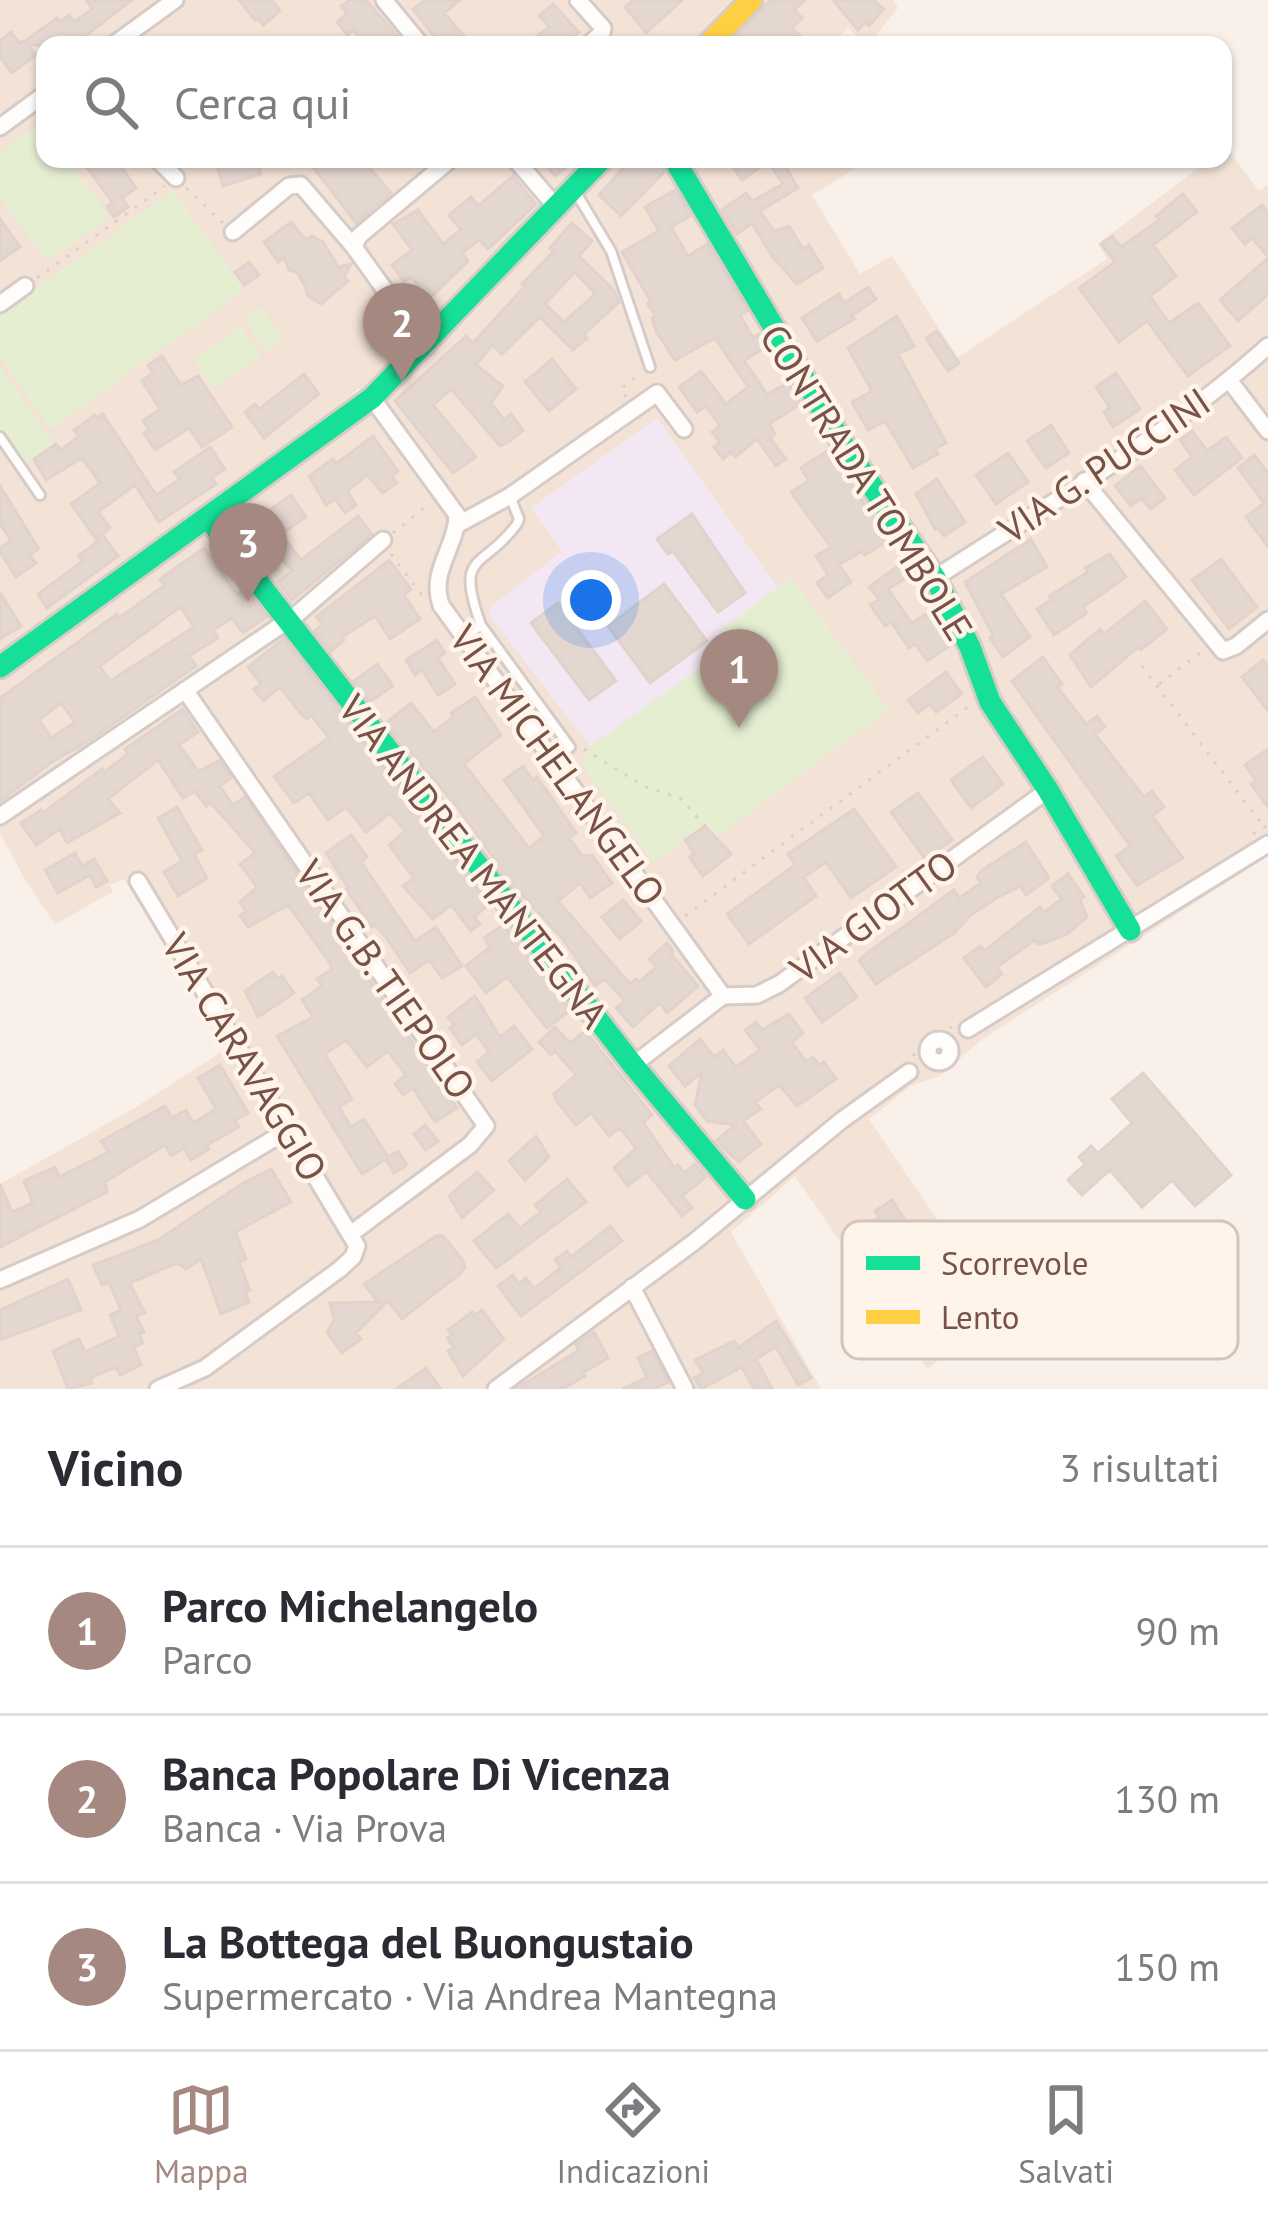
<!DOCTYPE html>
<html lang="it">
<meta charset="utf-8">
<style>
body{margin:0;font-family:"PT Sans",sans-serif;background:#f2f2f3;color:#2b2b33}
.you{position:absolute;left:591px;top:600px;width:42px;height:42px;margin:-30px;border:9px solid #fff;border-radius:50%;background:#1a73e8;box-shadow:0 0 0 18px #1a73e833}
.badge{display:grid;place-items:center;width:78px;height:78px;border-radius:50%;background:#a58980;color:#fff;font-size:39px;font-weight:700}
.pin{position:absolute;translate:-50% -99px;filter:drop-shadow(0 3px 6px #0008)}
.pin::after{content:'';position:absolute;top:63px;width:42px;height:36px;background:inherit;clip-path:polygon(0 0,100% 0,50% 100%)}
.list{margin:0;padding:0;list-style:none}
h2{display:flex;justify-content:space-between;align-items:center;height:156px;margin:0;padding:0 48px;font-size:51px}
h2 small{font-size:39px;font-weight:400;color:#7c7c81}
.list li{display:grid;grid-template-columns:78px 1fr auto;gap:36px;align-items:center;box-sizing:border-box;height:168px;padding:0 48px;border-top:3px solid #e1e1e2}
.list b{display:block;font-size:45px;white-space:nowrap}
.list p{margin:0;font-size:39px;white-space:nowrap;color:#7c7c81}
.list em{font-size:39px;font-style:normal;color:#7c7c81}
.icon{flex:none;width:66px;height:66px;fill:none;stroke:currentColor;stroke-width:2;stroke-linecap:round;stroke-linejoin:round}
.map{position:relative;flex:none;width:1268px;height:1389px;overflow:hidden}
.search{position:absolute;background:#fff;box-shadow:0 3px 9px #0004;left:36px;right:36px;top:36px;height:132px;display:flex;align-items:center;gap:30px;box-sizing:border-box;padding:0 42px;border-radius:24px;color:#7c7c81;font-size:45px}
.sheet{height:660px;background:#fff}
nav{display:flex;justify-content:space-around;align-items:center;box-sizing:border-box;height:168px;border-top:3px solid #e1e1e2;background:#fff;font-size:33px;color:#7c7c81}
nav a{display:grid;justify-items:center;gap:6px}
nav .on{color:#a58980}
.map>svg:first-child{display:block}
.residential{fill:#f3e3d7}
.education{fill:#f2e7f2}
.green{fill:#e6eed2}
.building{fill:#e4d7d0;stroke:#e1d2cb;stroke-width:3;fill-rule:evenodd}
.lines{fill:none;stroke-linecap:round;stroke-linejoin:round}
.lane-casing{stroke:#d6cbc6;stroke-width:14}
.street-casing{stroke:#d6cbc6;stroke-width:21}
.fast-casing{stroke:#d8ccc7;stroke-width:27}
.slow-casing{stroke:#d8ccc7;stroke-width:27}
.path{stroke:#dad0cb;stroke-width:3;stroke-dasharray:3 9;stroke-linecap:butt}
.lane{stroke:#fefdfc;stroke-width:8}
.street{stroke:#fefdfc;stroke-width:15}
.fast{stroke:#16e098;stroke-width:21}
.slow{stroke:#ffcf43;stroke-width:21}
.labels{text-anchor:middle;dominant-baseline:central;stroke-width:9;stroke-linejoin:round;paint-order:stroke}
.street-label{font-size:39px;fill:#785247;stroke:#fff4ea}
.key{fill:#fff4ea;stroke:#d6c3b9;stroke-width:3}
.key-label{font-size:33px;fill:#785247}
</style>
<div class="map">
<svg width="1268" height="1389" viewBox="0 0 1268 1389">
<rect width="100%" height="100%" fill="#f8f0e9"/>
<path class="residential" d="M0,0H731L690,45H45V159H587L368,390L358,389L316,427L0,652Z
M764,0H893L898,8L868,45L848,28L836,40L841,45H720Z
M1226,147L1259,191L1268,185V856L981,1040L941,1075L911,1086L869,1119L1000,1313L927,1369L795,1176L731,1232L821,1389H0V1184L133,1109L226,1049L124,879L110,885L113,892L55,924L25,880L0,833V680L363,421L477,310L616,159H871L812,195L860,274L892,256L958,357L1107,259L1098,244L1210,159H1223Z"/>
<path class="education" d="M657,418L779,589L720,632L730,647L590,746L490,616L489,608L562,551L531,508Z"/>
<path class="green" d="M40,123L45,130V159H67L109,217L48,262L0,198V152Z
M173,190L244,290L51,429L0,357V315Z
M261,307L283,340L266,352L244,318Z
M241,327L261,356L213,389L193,359Z
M0,368L54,444L24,465L0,430Z
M791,577L888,710L715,838L704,826L654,863L580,761L590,754V746L730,647L719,631Z"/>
<path class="building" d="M86,0H132L74,45H28L36,55L12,73L0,57V41L11,32L19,43L25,41L57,18L60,22L69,15L74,22L92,9Z
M239,0H272L280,11L263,25L258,18L255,20Z
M350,0H366L397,36L388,45H366L353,30L347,35L337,22L347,14L341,6Z
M425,0H460L444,13L472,45H441L413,9Z
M633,0H682L646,33L625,7Z
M770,0H805L794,10L802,18L792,28L810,45H729Z
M833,0H873L884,9L869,26L866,22L858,30Z
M553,4L579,32L562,45H526L549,27L539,16Z
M81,159H116L136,188L122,198L128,207L114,217L107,207L113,203Z
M215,159H256L261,174L223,186Z
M307,159H362L391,193L356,223Z
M541,159H577L555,176Z
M632,159H657L664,172L621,216L599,195Z
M727,159H781L798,188L760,211L774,231L789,226L803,249L809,245L823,268L797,284L772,256L752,223L737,234L722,210L746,193L752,201L783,184L768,162L742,180Z
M513,176L536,204L488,249L479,240L462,253L468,261L428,300L411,277L404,282L392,265L412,250L393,224L418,210L443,244L461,230L449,215L471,197L478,206Z
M675,190L690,216L671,227L688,256L707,244L747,311L740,315L753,338L759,334L767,346L744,361L767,394L788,383L801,404L769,424L775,434L770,438L786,459L776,466L757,439L735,457L731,452L723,459L714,447L720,442L712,432L720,426L706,406L697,412L679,387L701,371L726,404L748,387L715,338L675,360L656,331L652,318L655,316L648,304L651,302L622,252L659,231L645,207Z
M1183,194L1197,212L1153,245L1176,276L1150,296L1169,323L1198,303L1230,346L1188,376L1147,321L1119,342L1079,288L1115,262L1101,244L1112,236L1121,247L1159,220L1156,216Z
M1262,205L1268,213V257L1252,238L1245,244L1232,228Z
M0,219L20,247L0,261Z
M291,222L306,240L312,236L323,242L338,267L351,264L344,276L348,281L321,304L307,295L306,288L297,272L289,270L284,257L278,262L264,242Z
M572,223L592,241L579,256L614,290L619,302L584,334L587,338L573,350L540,317L502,354L492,345L476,365L503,386L491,403L504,420L511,414L523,430L510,441L500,446L451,389L433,405L476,457L453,473L395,401L466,336L473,343L525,286L522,284L554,251L550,248ZM575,272L595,294L564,322L545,304Z
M1268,258V294L1238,321L1220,300Z
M249,262L259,275L244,285L235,272Z
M868,287L876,299L851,316L854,319L817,341L802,318L839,294L844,303Z
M897,316L914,346L898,354L946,443L935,449L938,454L913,468L885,421L868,430L852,402L872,391L848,348Z
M937,331L959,363L948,371L926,338Z
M162,356L181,385L198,376L232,427L202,447L189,428L155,450L144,433L149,430L143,421L160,409L142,381L153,373L148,365Z
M552,359L576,389L549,411L525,382Z
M1116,373L1140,409L1113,427L1104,412L1110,408L1096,387Z
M304,374L319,394L264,438L245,412L255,404L259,409Z
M103,414L156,495L180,479L174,472L210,447L225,469L212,477L216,484L159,522L135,485L98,512L110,528L96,539L71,504L100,483L82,458L46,480L34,459L56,444L61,450L79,436L74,430L95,415L97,418Z
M1051,425L1069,453L1046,468L1027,441Z
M1192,431L1207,451L1226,437L1242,458L1194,495L1175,470L1192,457L1180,440Z
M373,436L398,471L392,476L397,483L383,493L367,475L347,491L356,505L345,513L335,499L326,505L309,476L333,459L336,464Z
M827,451L890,539L865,555L862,551L839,565L851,582L828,598L817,583L828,575L816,556L831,547L791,492L809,481L801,468Z
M1008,453L1028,482L996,504L976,475Z
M1254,455L1268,473V547L1246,517L1264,503L1238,468Z
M1140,466L1165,498L1151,509L1141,498L1131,506L1115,486Z
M937,479L965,522L944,536L938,527L935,529L916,494Z
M0,486L39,549L30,555L36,563L16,577L0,552V548L11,540L0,524Z
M291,495L306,517L281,534L301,560L358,516L372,534L292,600L278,582L292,571L269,543L263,547L247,526Z
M692,514L745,593L718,612L673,551L668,554L657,539Z
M104,537L118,556L47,608L38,594L83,561L78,556Z
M1031,539L1047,567L1001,594L1030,637L1003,657L990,638L993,635L965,582Z
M204,548L237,595L244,589L266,617L243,633L232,618L213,630L218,638L189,656L196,666L90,740L52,762L0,801V698L117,614L119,618L165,585L160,579ZM180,607L194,627L110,681L100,666ZM61,703L75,722L51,738L39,720Z
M1110,554L1126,577L1083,607L1087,613L1054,635L1037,609L1051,600L1049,596L1088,572L1085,568Z
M1221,559L1257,607L1229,629L1192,580Z
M389,560L411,589L404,595L420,619L390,639L375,616L342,637L344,640L331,651L315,631L322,624L316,617Z
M905,561L914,573L888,589L912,623L933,610L952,644L927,661L915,644L909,648L891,622L885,626L870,605L879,599L869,587Z
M664,584L707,641L650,683L608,626Z
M0,593L21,626L0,639Z
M1145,601L1167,629L1141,650L1138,647L1091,687L1070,655L1100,629L1104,634Z
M558,603L616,681L589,700L531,623Z
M283,639L489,904L474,917L480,924L471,931L451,905L433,919L403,886L414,878L389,845L405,831L390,813L366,832L346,807L328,820L309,793L294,803L274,776L329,738L311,715L307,719L302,715L280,687L263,701L254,689L261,684L248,667Z
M437,640L445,653L438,658L455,684L438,695L422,670L415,675L406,660Z
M1043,657L1062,684L1057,687L1086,724L1097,716L1105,727L1095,734L1144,797L1152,791L1164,807L1152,816L1183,858L1137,885L1116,856L1130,846L1012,681Z
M1263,660L1268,666V711L1242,677Z
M377,664L393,686L370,702L354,681Z
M946,672L962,694L936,712L930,704L918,713L908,700Z
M475,697L501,735L464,764L529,848L544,836L504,780L523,766L533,780L537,777L576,833L569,838L582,856L592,855L612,883L590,898L580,883L558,901L630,984L636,979L639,982L657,967L649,959L667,943L673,951L671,954L698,986L667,1013L660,1003L633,1027L616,1008L625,1001L605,979L595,986L562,938L510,882L459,809L386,723L411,703L434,732L453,717L451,713Z
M183,709L198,732L179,745L198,771L219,761L231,778L220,786L233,805L245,797L457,1108L435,1122L413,1088L403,1095L395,1084L406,1075L388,1051L367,1067L346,1040L325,1054L352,1099L339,1107L351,1127L364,1119L388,1157L398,1151L407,1165L394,1173L386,1159L362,1174L277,1036L313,1017L302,1000L322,986L317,979L331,970V964L288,905L248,927L240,915L246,911L240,902L257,887L240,864L255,853L211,803L206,806L195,791L183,798L158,760L108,799L120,813L67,843L60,829L36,845L21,823L41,810L43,813L102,769L104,772L128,754L125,749Z
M1268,749V808L1251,784L1256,781L1245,765Z
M983,757L1003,784L971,808L951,780Z
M918,793L952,840L925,859L891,812Z
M177,807L202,850L194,854L207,878L178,896L164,872L182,861L158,818Z
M854,809L896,867L851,898L826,862L804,877L816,896L749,944L727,914L795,865L788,854Z
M705,826L731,854L703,876L689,857L694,854L685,840Z
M351,835L367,857L361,862L415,941L436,927L462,966L442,978L429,960L410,973L385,936L375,925L372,927L346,889L348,888L326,853Z
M1026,842L1049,878L1026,895L1020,886L995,899L971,915L954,933L876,984L859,961L866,954L954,890L959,898L981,883L977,877L982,870Z
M75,853L82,866L94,859L107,881L96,887L90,875L58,893L45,870Z
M1068,874L1084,897L1080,900L1087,917L1067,934L1047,942L1038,944L1035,940L997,967L1002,974L986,987L964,958L980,946L984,951L1040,907L1044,912L1062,899L1052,886Z
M623,900L641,921L620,939L602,917Z
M503,925L571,1010L547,1028L507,977L486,993L466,966L490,947L484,938Z
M273,972L278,979L282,976L294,993L258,1017L245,991Z
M840,973L857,997L822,1022L805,998Z
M475,996L500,1037L514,1026L532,1049L492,1081L477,1062L489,1052L476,1034L462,1045L450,1028L454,1025L448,1017Z
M789,1014L803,1033L792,1042L806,1062L813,1057L819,1065L824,1062L836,1079L797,1106L779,1085L755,1102L761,1109L743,1121L761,1144L739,1162L716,1141L735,1125L707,1121L695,1105L702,1072L685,1086L669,1066L700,1039L714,1057L723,1050L736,1067L760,1050L745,1030L756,1022L762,1030Z
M555,1027L570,1043L585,1031L652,1115L643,1122L674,1167L678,1165L684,1173L695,1164L706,1177L682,1196L692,1208L682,1216L646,1171L628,1186L614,1168L636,1148L620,1128L609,1136L591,1113L576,1125L557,1102L554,1094L576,1075L555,1051L551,1055L539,1042Z
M220,1065L248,1113L235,1120L239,1127L207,1145L209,1149L191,1160L184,1148L171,1156L165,1145L105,1182L107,1192L0,1247V1184L12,1212L33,1203L24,1181L55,1167L59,1177L108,1152L101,1141L165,1106L172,1118L186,1110L193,1123L216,1109L198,1078Z
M1143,1073L1231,1175L1195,1206L1172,1180L1142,1207L1110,1170L1082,1195L1068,1180L1085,1164L1079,1157L1091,1146L1098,1153L1132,1123L1112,1099Z
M425,1125L438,1141L426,1150L414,1134Z
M536,1136L549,1157L525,1180L509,1161Z
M271,1169L291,1202L235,1232L246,1259L239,1262L250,1290L245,1292L249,1302L221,1314L201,1259L186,1269L177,1263L132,1282L130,1284L145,1313L136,1316L144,1332L139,1334L143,1343L134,1347L141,1365L120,1375L116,1367L90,1378L92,1383L68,1389L53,1351L79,1339L85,1352L119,1336L110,1315L121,1310L109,1282L102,1285L93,1265L158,1240L243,1183Z
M477,1172L494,1190L462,1218L449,1196Z
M567,1179L586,1202L496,1268L474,1241L508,1214L520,1228L541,1212L535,1205Z
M892,1200L912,1231L892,1244L917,1279L904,1288L879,1253L875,1255L863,1239L872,1234L866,1225L879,1217L875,1211Z
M610,1226L622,1241L521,1316L498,1286L513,1275L519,1284L526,1278L534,1289L561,1267L555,1260L567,1251L571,1257Z
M436,1236H443L462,1259L465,1267L460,1274L402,1319L388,1301L356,1333L361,1339L342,1353L327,1332L334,1320L330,1303L378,1302L364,1284Z
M68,1279L81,1310L0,1340V1310Z
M482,1310L504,1339L463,1376L448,1351L454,1347L447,1338L452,1334L448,1330L472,1312L474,1316Z
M776,1321L811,1378L798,1385L776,1347L756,1359L772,1389H754L742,1367L701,1389L694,1378L703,1373L695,1360L734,1341L738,1348Z
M594,1332L608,1358L583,1373L585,1376L562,1389H516L579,1350L576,1345Z
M652,1351L668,1382L654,1389H622L647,1377L638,1358Z
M426,1368L441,1389H396Z"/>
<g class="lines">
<g class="lane-casing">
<path id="lane" d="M575,191L611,251L650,367
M0,437L40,495
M481,625C454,550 483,571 517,524L519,519L510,496
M466,637L481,625L570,747L555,759"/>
</g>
<g class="street-casing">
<path id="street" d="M384,0L421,45
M578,0L603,28L602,33L588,45
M113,45L175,0
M0,127L45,94
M157,159L176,178
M515,159L557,208
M233,232L289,186L301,185L354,247L426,347
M354,247L359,236L451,159
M0,304L25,286
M1229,380L1268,431
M372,398L457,515C457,546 429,571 441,605L723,996
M1084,481L1223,651L1236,646L1268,620
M457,525L510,496L657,393L684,429
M935,578C1047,505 1168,436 1268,346
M185,690L486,1126L470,1145L352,1233
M0,816L296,615L383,540
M138,881L357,1246L353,1257L340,1269L205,1368L158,1389
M968,1029L1268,844
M928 1051a11 11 0 1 1 22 0a11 11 0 1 1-22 0Z
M633,1065L723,996L757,995L779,984L1048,790
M0,1280L140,1219L288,1130
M632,1287L685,1389
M496,1389L694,1242L842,1120L909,1072"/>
</g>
<g class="fast-casing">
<path id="fast" d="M674,159L843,444L935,578L970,647L990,702L1048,790L1130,930
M209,519L633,1065L745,1199
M0,667L372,398L602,159"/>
</g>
<g class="slow-casing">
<path id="slow" d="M708,45L751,0"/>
</g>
<path class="path" d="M186,188L223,223
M37,278L165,186
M626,397L621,389L639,375
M393,533L428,505
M391,554L424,598
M1142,666L1264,827
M1159,684L1204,650
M584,749L645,787L680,798L705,826
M1253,834L1268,825
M685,916L972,704
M913,1056L925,1039L952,1027"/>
<use href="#lane" class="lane"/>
<use href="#street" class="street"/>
<use href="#fast" class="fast"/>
<use href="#slow" class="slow"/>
</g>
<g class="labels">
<g class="street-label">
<text transform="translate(1104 465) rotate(-34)">VIA G. PUCCINI</text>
<text transform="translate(867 482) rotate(58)">CONTRADA TOMBOLE</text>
<text transform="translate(558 765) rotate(54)">VIA MICHELANGELO</text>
<text transform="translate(474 861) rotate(52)">VIA ANDREA MANTEGNA</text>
<text transform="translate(873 916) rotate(-36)">VIA GIOTTO</text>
<text transform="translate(386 979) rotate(55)">VIA G.B. TIEPOLO</text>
<text transform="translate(245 1057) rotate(59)">VIA CARAVAGGIO</text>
</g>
</g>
<rect x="842" y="1221" width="396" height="138" rx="18" class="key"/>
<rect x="866" y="1256" width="54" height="14" fill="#16e098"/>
<rect x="866" y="1310" width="54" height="14" fill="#ffcf43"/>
<g class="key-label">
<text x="941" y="1275">Scorrevole</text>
<text x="941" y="1329">Lento</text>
</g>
</svg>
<div class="you"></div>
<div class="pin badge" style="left:739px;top:728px">1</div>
<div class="pin badge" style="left:402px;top:382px">2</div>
<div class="pin badge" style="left:248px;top:602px">3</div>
<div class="search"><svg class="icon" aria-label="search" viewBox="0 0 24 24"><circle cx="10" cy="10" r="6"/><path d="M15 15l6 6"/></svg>Cerca qui</div>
</div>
<section class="sheet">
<h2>Vicino<small>3 risultati</small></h2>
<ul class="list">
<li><span class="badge">1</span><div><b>Parco Michelangelo</b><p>Parco</p></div><em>90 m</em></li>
<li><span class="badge">2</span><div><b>Banca Popolare Di Vicenza</b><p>Banca · Via Prova</p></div><em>130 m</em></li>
<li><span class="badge">3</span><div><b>La Bottega del Buongustaio</b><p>Supermercato · Via Andrea Mantegna</p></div><em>150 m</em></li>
</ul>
</section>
<nav>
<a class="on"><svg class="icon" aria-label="map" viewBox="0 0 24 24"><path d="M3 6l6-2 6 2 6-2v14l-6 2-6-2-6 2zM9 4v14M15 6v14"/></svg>Mappa</a>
<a><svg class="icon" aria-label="directions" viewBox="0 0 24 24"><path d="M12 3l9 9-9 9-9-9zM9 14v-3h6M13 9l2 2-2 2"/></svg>Indicazioni</a>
<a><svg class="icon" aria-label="saved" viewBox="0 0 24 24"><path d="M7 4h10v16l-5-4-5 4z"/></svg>Salvati</a>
</nav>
